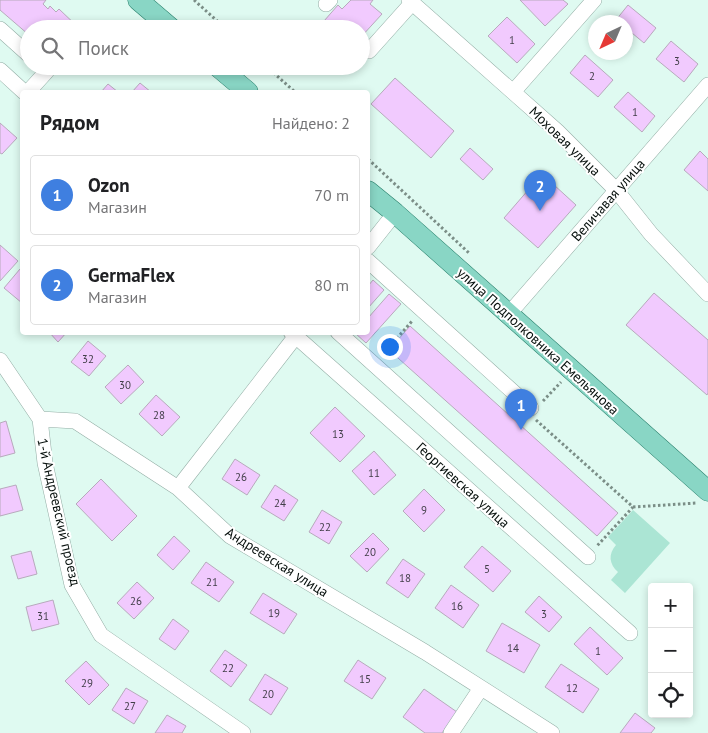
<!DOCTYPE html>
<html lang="ru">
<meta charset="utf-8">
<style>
body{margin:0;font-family:"PT Sans",sans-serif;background:#f2f2f2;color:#202124}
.controls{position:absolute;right:15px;bottom:15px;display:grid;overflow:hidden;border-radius:5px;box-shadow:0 2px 8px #0003}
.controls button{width:45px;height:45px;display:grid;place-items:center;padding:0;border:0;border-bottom:1px solid #e0e0e0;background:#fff;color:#202124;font:25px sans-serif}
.compass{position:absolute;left:588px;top:15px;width:45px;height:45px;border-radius:50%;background:#fff;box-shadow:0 2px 8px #0003;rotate:224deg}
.you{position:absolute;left:389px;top:346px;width:18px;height:18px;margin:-12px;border:4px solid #fff;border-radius:50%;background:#1a73e8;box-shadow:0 0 0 8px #1a73e833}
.badge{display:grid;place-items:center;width:32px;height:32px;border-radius:50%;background:#111827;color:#fff;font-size:16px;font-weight:700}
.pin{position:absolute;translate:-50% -41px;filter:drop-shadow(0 1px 2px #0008)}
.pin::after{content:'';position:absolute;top:26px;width:18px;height:15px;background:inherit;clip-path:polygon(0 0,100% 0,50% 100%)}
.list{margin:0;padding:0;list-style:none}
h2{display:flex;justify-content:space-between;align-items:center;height:65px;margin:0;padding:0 20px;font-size:21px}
h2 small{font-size:16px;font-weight:400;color:#757577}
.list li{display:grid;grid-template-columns:32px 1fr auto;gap:15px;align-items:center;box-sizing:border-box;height:80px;margin:0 10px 10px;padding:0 10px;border:1px solid #e0e0e0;border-radius:5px}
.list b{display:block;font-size:19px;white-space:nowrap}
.list p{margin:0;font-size:16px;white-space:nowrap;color:#757577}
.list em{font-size:16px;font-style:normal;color:#757577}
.icon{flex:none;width:28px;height:28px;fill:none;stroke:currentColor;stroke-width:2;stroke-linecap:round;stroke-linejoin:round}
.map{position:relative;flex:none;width:708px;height:733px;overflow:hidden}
.search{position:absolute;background:#fff;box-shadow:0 2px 8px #0003;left:20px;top:20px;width:350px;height:55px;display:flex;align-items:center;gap:12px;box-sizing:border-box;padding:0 18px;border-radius:28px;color:#757577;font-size:19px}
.panel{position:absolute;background:#fff;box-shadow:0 2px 8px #0003;left:20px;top:90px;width:350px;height:245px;border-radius:5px}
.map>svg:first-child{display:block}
.green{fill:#abe5d4}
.building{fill:#f1cafe;stroke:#b7aabc}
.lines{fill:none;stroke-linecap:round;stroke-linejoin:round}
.minor-casing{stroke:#93ada5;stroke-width:16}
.major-casing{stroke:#287f6b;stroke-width:21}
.path{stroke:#7b8e87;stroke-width:3;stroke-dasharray:2.5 2.5;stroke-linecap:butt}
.minor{stroke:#fff;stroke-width:15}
.major{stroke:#89d6c5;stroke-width:20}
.labels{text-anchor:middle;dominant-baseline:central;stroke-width:4;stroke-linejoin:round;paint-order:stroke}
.number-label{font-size:11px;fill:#413e48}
.street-label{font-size:14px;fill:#060f0c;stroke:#fff}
</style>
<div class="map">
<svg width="708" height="733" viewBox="0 0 708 733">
<rect width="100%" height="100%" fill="#dffaf1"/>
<path class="green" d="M633,510L670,543L625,593L611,580L618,572C609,564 608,554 616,545L608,537Z"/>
<path class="building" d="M0,0H46L43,4L48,9L50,6L56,12L59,9L80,29H29V35L0,10Z
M351,0H373L370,4L382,14L361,37V29H317L338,5L342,9Z
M520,0H563L568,4L545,26Z
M628,5L656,28L644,43L626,28V22H619L616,20Z
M507,17L535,44L517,63L488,36Z
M671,41L698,64L684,82L656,59Z
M585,55L613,80L598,97L570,73Z
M395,78L454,131L431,158L371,104Z
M140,83L151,92H132Z
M108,84L118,92H101Z
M628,92L655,116L642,132L614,107Z
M0,123L17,138L2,154L0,153Z
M470,148L493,169L483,180L460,159Z
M700,151L708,159V191L684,170Z
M542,174L576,205L538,248L504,218Z
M0,245L18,261L0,281Z
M20,269L22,271V303L4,288Z
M373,280L384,290L368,308V286Z
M654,293L708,340V393L707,395L626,325Z
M389,294L401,304L366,343L355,333L368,332V318Z
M410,326L618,513L597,536L389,350Z
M49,332H67L58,342Z
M88,341L106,356L89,376L71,362Z
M128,365L144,382L121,404L105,387Z
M156,395L180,417L162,436L139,414Z
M335,407L365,436L340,462L310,433Z
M6,421L15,453L0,457V423Z
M374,451L396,475L374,495L352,471Z
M235,459L260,475L247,495L222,479Z
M101,479L137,516L112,541L76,504Z
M16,485L23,510L0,516V489Z
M275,485L298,500L284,521L261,507Z
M424,489L445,510L424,532L403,511Z
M322,510L342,522L329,544L309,532Z
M373,533L389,549L367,572L350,556Z
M174,536L190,551L173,570L157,555Z
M482,546L511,571L493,592L464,567Z
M31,551L37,574L18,579L11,556Z
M403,559L425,574L408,598L386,583Z
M206,562L234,582L219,602L191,583Z
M137,582L154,598L134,619L117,603Z
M451,585L479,605L463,628L435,608Z
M263,593L297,614L284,634L250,613Z
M539,596L562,617L549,632L525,612Z
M53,600L59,624L32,631L26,607Z
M173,619L189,631L175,650L159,639Z
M502,623L540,645L524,673L486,651Z
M590,627L623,658L607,675L574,644Z
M225,650L247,665L231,687L210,671Z
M358,660L386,678L372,699L344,681Z
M86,661L109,685L89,705L65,681Z
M561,664L599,689L583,713L545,687Z
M265,674L288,688L271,715L249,700Z
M126,688L148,701L134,724L112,710Z
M424,689L457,712L442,733H425L403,717Z
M635,713L655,728L651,733H620Z
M167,715L186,726L182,733H155Z"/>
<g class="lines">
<g class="minor-casing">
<path id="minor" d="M409,0L557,131L616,190L651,234L708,294
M326,4L330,0
M0,29L29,55
M369,51L412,3
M0,70L24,92
M28,92L47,71L42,66
M513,92L594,0
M368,247L395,213
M368,261L531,408
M508,315L708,85
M291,332L630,633
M338,332L588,557
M0,360L40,419L75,421L178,488L230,536L425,652L552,733
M40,419L45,463L72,585L101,635L243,733
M178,488L299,332
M451,733L481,688"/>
</g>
<g class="major-casing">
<path id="major" d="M138,0L172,29
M217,66L248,92
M368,191L395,213L708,491"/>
</g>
<path class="path" d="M194,0L226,29
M266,66L295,92
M368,159L469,253
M380,353L389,343L391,345L413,320
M543,401L561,382
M536,420L633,507L596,547
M633,507L697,503"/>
<use href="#minor" class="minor"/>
<use href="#major" class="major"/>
</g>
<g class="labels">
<g class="number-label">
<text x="512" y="40">1</text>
<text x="677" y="61">3</text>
<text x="592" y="76">2</text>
<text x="635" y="112">1</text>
<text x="88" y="359">32</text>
<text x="125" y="385">30</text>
<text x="159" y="415">28</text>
<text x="338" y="434">13</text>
<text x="374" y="473">11</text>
<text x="241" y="477">26</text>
<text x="280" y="503">24</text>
<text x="424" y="510">9</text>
<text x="325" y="527">22</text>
<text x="370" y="552">20</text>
<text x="487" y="569">5</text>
<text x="405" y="578">18</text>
<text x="212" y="582">21</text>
<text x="136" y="601">26</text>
<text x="457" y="606">16</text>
<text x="274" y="613">19</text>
<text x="544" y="614">3</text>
<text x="43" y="616">31</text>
<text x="513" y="648">14</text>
<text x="598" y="651">1</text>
<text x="228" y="668">22</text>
<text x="365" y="679">15</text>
<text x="87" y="683">29</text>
<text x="572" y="688">12</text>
<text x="268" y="694">20</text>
<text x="130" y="706">27</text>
</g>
<g class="street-label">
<text transform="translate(565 141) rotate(44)">Моховая улица</text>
<text transform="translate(608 200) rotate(-49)">Величавая улица</text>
<text transform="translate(538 341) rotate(42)">улица Подполковника Емельянова</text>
<text transform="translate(463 485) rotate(42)">Георгиевская улица</text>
<text transform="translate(59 512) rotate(77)">1-й Андреевский проезд</text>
<text transform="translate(277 562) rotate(32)">Андреевская улица</text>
</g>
</g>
</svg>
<div class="controls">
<button>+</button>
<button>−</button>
<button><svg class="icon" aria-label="locate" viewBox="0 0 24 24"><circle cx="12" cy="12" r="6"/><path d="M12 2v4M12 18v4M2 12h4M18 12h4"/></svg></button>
</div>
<svg class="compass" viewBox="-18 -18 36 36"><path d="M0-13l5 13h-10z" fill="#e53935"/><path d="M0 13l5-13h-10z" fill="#757577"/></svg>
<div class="you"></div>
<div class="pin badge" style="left:521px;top:430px;background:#3f7fe0">1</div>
<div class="pin badge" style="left:540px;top:211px;background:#3f7fe0">2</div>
<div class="search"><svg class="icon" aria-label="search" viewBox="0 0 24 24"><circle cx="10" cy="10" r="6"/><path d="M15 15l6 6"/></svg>Поиск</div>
<section class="panel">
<h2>Рядом<small>Найдено: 2</small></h2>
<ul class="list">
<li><span class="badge" style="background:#3f7fe0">1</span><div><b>Ozon</b><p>Магазин</p></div><em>70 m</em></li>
<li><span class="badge" style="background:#3f7fe0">2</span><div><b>GermaFlex</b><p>Магазин</p></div><em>80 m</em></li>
</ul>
</section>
</div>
